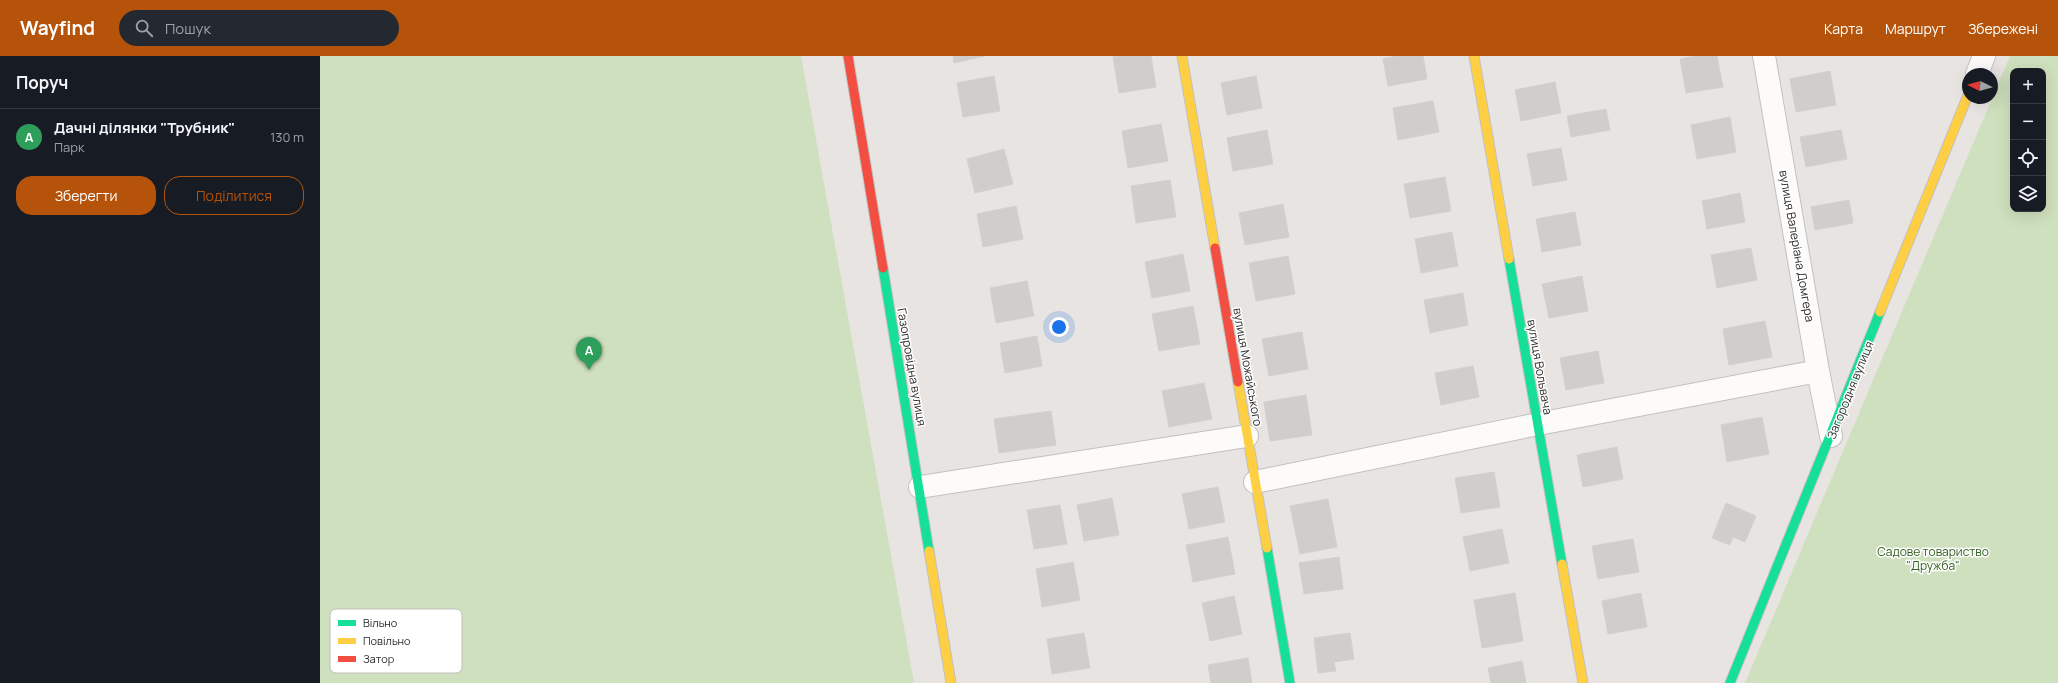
<!DOCTYPE html>
<html lang="uk">
<meta charset="utf-8">
<style>
body{margin:0;font-family:Manrope,sans-serif;background:#242831;color:#f1f3f6}
.controls{position:absolute;right:12px;top:12px;display:grid;overflow:hidden;border-radius:8px;box-shadow:0 4px 16px #0002}
.controls button{width:36px;height:36px;display:grid;place-items:center;padding:0;border:0;border-bottom:1px solid #363941;background:#171b24;color:#f1f3f6;font:20px sans-serif}
.compass{position:absolute;left:1642px;top:12px;width:36px;height:36px;border-radius:50%;background:#171b24;box-shadow:0 4px 16px #0002;rotate:276deg}
.you{position:absolute;left:739px;top:271px;width:14px;height:14px;margin:-10px;border:3px solid #fff;border-radius:50%;background:#1a73e8;box-shadow:0 0 0 6px #1a73e833}
.badge{display:grid;place-items:center;width:26px;height:26px;border-radius:50%;background:#b45309;color:#fff;font-size:13px;font-weight:700}
.pin{position:absolute;translate:-50% -33px;filter:drop-shadow(0 1px 2px #0008)}
.pin::after{content:'';position:absolute;top:21px;width:14px;height:12px;background:inherit;clip-path:polygon(0 0,100% 0,50% 100%)}
.list{margin:0;padding:0;list-style:none}
h2{display:flex;justify-content:space-between;align-items:center;height:52px;margin:0;padding:0 16px;font-size:17px}
h2 small{font-size:13px;font-weight:400;color:#9ea1a6}
.list li{display:grid;grid-template-columns:26px 1fr auto;gap:12px;align-items:center;box-sizing:border-box;height:56px;padding:0 16px;border-top:1px solid #363941}
.list b{display:block;font-size:15px;white-space:nowrap}
.list p{margin:0;font-size:13px;white-space:nowrap;color:#9ea1a6}
.list em{font-size:13px;font-style:normal;color:#9ea1a6}
.actions{display:flex;gap:8px;padding:12px 16px}
.actions a{flex:1;padding:9px 0;border:1px solid #b45309;border-radius:16px;text-align:center;font-size:14px;color:#b45309}
.actions .main{background:#b45309;color:#fff}
.icon{flex:none;width:22px;height:22px;fill:none;stroke:currentColor;stroke-width:2;stroke-linecap:round;stroke-linejoin:round}
.map{position:relative;flex:none;width:1738px;height:627px;overflow:hidden}
header{display:flex;align-items:center;gap:24px;box-sizing:border-box;height:56px;padding:0 20px;background:#b45309;color:#fff}
header strong{font-size:19px}
nav{display:flex;gap:22px;margin-inline-start:auto;font-size:14px}
.search{width:280px;height:36px;background:#242831;display:flex;align-items:center;gap:10px;box-sizing:border-box;padding:0 14px;border-radius:22px;color:#9ea1a6;font-size:15px}
main{display:flex}
aside{flex:1;background:#171b24}
.map>svg:first-child{display:block}
.green{fill:#cfe0be;fill-rule:evenodd}
.building{fill:#d0cdca;stroke:#d3d0cd}
.lines{fill:none;stroke-linecap:round;stroke-linejoin:round}
.street-casing{stroke:#c2c1c1;stroke-width:24}
.fast-casing{stroke:#c2c1c1;stroke-width:11}
.slow-casing{stroke:#c2c1c1;stroke-width:11}
.jam-casing{stroke:#c2c1c1;stroke-width:11}
.street{stroke:#fcfbfa;stroke-width:22}
.fast{stroke:#16e098;stroke-width:9}
.slow{stroke:#ffcf43;stroke-width:9}
.jam{stroke:#f24e42;stroke-width:9}
.labels{text-anchor:middle;dominant-baseline:central;stroke-width:3;stroke-linejoin:round;paint-order:stroke}
.street-label{font-size:12px;fill:#2b2b2b;stroke:#fff}
.park-label{font-size:12px;fill:#356022;stroke:#fff}
.key{fill:#fff;stroke:#bfbfbf;stroke-width:1}
.key-label{font-size:11px;fill:#2b2b2b}
</style>
<header>
<strong>Wayfind</strong>
<div class="search"><svg class="icon" aria-label="search" viewBox="0 0 24 24"><circle cx="10" cy="10" r="6"/><path d="M15 15l6 6"/></svg>Пошук</div>
<nav><a>Карта</a><a>Маршрут</a><a>Збережені</a></nav>
</header>
<main>
<aside>
<h2>Поруч<small></small></h2>
<ul class="list">
<li><span class="badge" style="background:#2e9e5b">A</span><div><b>Дачні ділянки &quot;Трубник&quot;</b><p>Парк</p></div><em>130 m</em></li>
</ul>
<div class="actions"><a class="main">Зберегти</a><a>Поділитися</a></div>
</aside>
<div class="map">
<svg width="1738" height="627" viewBox="0 0 1738 627">
<rect width="100%" height="100%" fill="#e8e4e1"/>
<path class="green" d="M0,0H481L594,627H0Z
M1690,0H1738V627H1425ZM1693,15H1723V153H1693Z"/>
<path class="building" d="M633,0H665L634,7Z
M798,0H831L836,31L799,37L793,1Z
M1077,0H1103L1107,23L1068,30L1063,3Z
M1377,0H1397L1403,31L1366,37L1360,3Z
M1510,15L1516,49L1476,56L1470,23Z
M674,20L680,55L643,61L637,27Z
M936,20L942,52L907,59L901,27Z
M1235,26L1241,57L1201,65L1195,34Z
M1113,45L1119,76L1078,84L1073,52Z
M1286,53L1290,74L1251,81L1247,60Z
M1410,61L1416,96L1377,103L1371,69Z
M841,68L848,105L808,112L802,75Z
M947,74L953,108L913,115L907,82Z
M1521,74L1527,103L1486,111L1480,81Z
M1241,92L1247,124L1213,130L1207,98Z
M684,93L693,128L655,137L647,103Z
M1125,121L1131,155L1090,162L1084,128Z
M850,124L856,161L816,167L811,130Z
M1420,137L1425,166L1387,173L1382,145Z
M1529,144L1533,167L1495,174L1491,151Z
M963,148L969,181L925,189L919,157Z
M696,150L703,183L663,191L657,158Z
M1255,156L1261,189L1222,196L1216,163Z
M1132,176L1138,210L1101,217L1095,183Z
M1431,192L1437,224L1397,232L1391,199Z
M863,198L870,235L832,242L825,206Z
M968,200L975,238L936,245L929,207Z
M1262,220L1268,255L1229,262L1222,228Z
M707,225L714,260L676,267L670,232Z
M1143,237L1148,269L1110,277L1104,244Z
M873,250L880,288L839,295L832,258Z
M1445,265L1452,301L1409,309L1403,273Z
M982,276L988,313L949,320L942,283Z
M717,280L722,310L685,317L680,287Z
M1278,295L1284,327L1246,334L1240,302Z
M1153,310L1159,341L1121,349L1115,317Z
M884,327L892,363L849,371L842,335Z
M986,339L992,379L950,385L944,346Z
M731,355L736,389L679,397L674,363Z
M1442,361L1449,398L1407,406L1401,369Z
M1297,391L1303,423L1263,431L1257,399Z
M1174,416L1180,451L1141,457L1135,422Z
M898,431L905,466L869,473L862,438Z
M792,442L799,479L764,485L757,449Z
M1008,443L1017,491L980,498L970,450Z
M1406,447L1436,460L1425,486L1413,481L1410,489L1392,482Z
M740,449L747,488L714,493L707,454Z
M1182,473L1189,507L1150,515L1143,481Z
M908,481L915,518L873,526L866,489Z
M1313,483L1319,516L1278,523L1272,490Z
M1019,501L1023,533L984,538L979,507Z
M753,506L760,544L722,551L716,513Z
M1195,537L1203,585L1162,592L1154,544Z
M1321,537L1327,571L1288,578L1282,545Z
M914,540L922,578L890,585L882,547Z
M764,577L770,612L732,618L727,583Z
M1030,577L1034,603L1014,606L1016,615L998,617L994,582Z
M928,602L932,627H891L888,609Z
M1202,605L1206,627H1171L1168,612Z"/>
<g class="lines">
<g class="street-casing">
<path id="street" d="M1444,0L1498,315L1511,380
M1657,18L1664,0
M935,426L1218,368L1498,315
M600,431L927,380"/>
</g>
<g class="fast-casing">
<path id="fast" d="M1189,203L1242,508
M563,212L609,495
M947,492L970,627
M1410,627L1560,256"/>
</g>
<g class="slow-casing">
<path id="slow" d="M862,0L895,192
M1154,0L1189,203
M1560,256L1648,39
M918,326L947,492
M609,495L631,627
M1242,508L1263,627"/>
</g>
<g class="jam-casing">
<path id="jam" d="M528,0L563,212
M895,192L918,326"/>
</g>
<use href="#street" class="street"/>
<use href="#fast" class="fast"/>
<use href="#slow" class="slow"/>
<use href="#jam" class="jam"/>
</g>
<g class="labels">
<g class="street-label">
<text transform="translate(1477 190) rotate(80)">вулиця Валеріана Домгера</text>
<text transform="translate(592 311) rotate(80)">Газопровідна вулиця</text>
<text transform="translate(928 311) rotate(80)">вулиця Можайського</text>
<text transform="translate(1220 311) rotate(80)">вулиця Вольвача</text>
<text transform="translate(1530 334) rotate(-68)">Загородня вулиця</text>
</g>
<g class="park-label">
<text x="1613" y="495">Садове товариство<tspan x="1613" dy="14">"Дружба"</tspan></text>
</g>
</g>
<rect x="10" y="553" width="132" height="64" rx="6" class="key"/>
<rect x="18" y="564" width="18" height="6" fill="#16e098"/>
<rect x="18" y="582" width="18" height="6" fill="#ffcf43"/>
<rect x="18" y="600" width="18" height="6" fill="#f24e42"/>
<g class="key-label">
<text x="43" y="571">Вільно</text>
<text x="43" y="589">Повільно</text>
<text x="43" y="607">Затор</text>
</g>
</svg>
<div class="controls">
<button>+</button>
<button>−</button>
<button><svg class="icon" aria-label="locate" viewBox="0 0 24 24"><circle cx="12" cy="12" r="6"/><path d="M12 2v4M12 18v4M2 12h4M18 12h4"/></svg></button>
<button><svg class="icon" aria-label="layers" viewBox="0 0 24 24"><path d="M12 4l9 5-9 5-9-5zM3 14l9 5 9-5"/></svg></button>
</div>
<svg class="compass" viewBox="-18 -18 36 36"><path d="M0-13l5 13h-10z" fill="#e53935"/><path d="M0 13l5-13h-10z" fill="#9ea1a6"/></svg>
<div class="you"></div>
<div class="pin badge" style="left:269px;top:314px;background:#2e9e5b">A</div>
</div>
</main>
